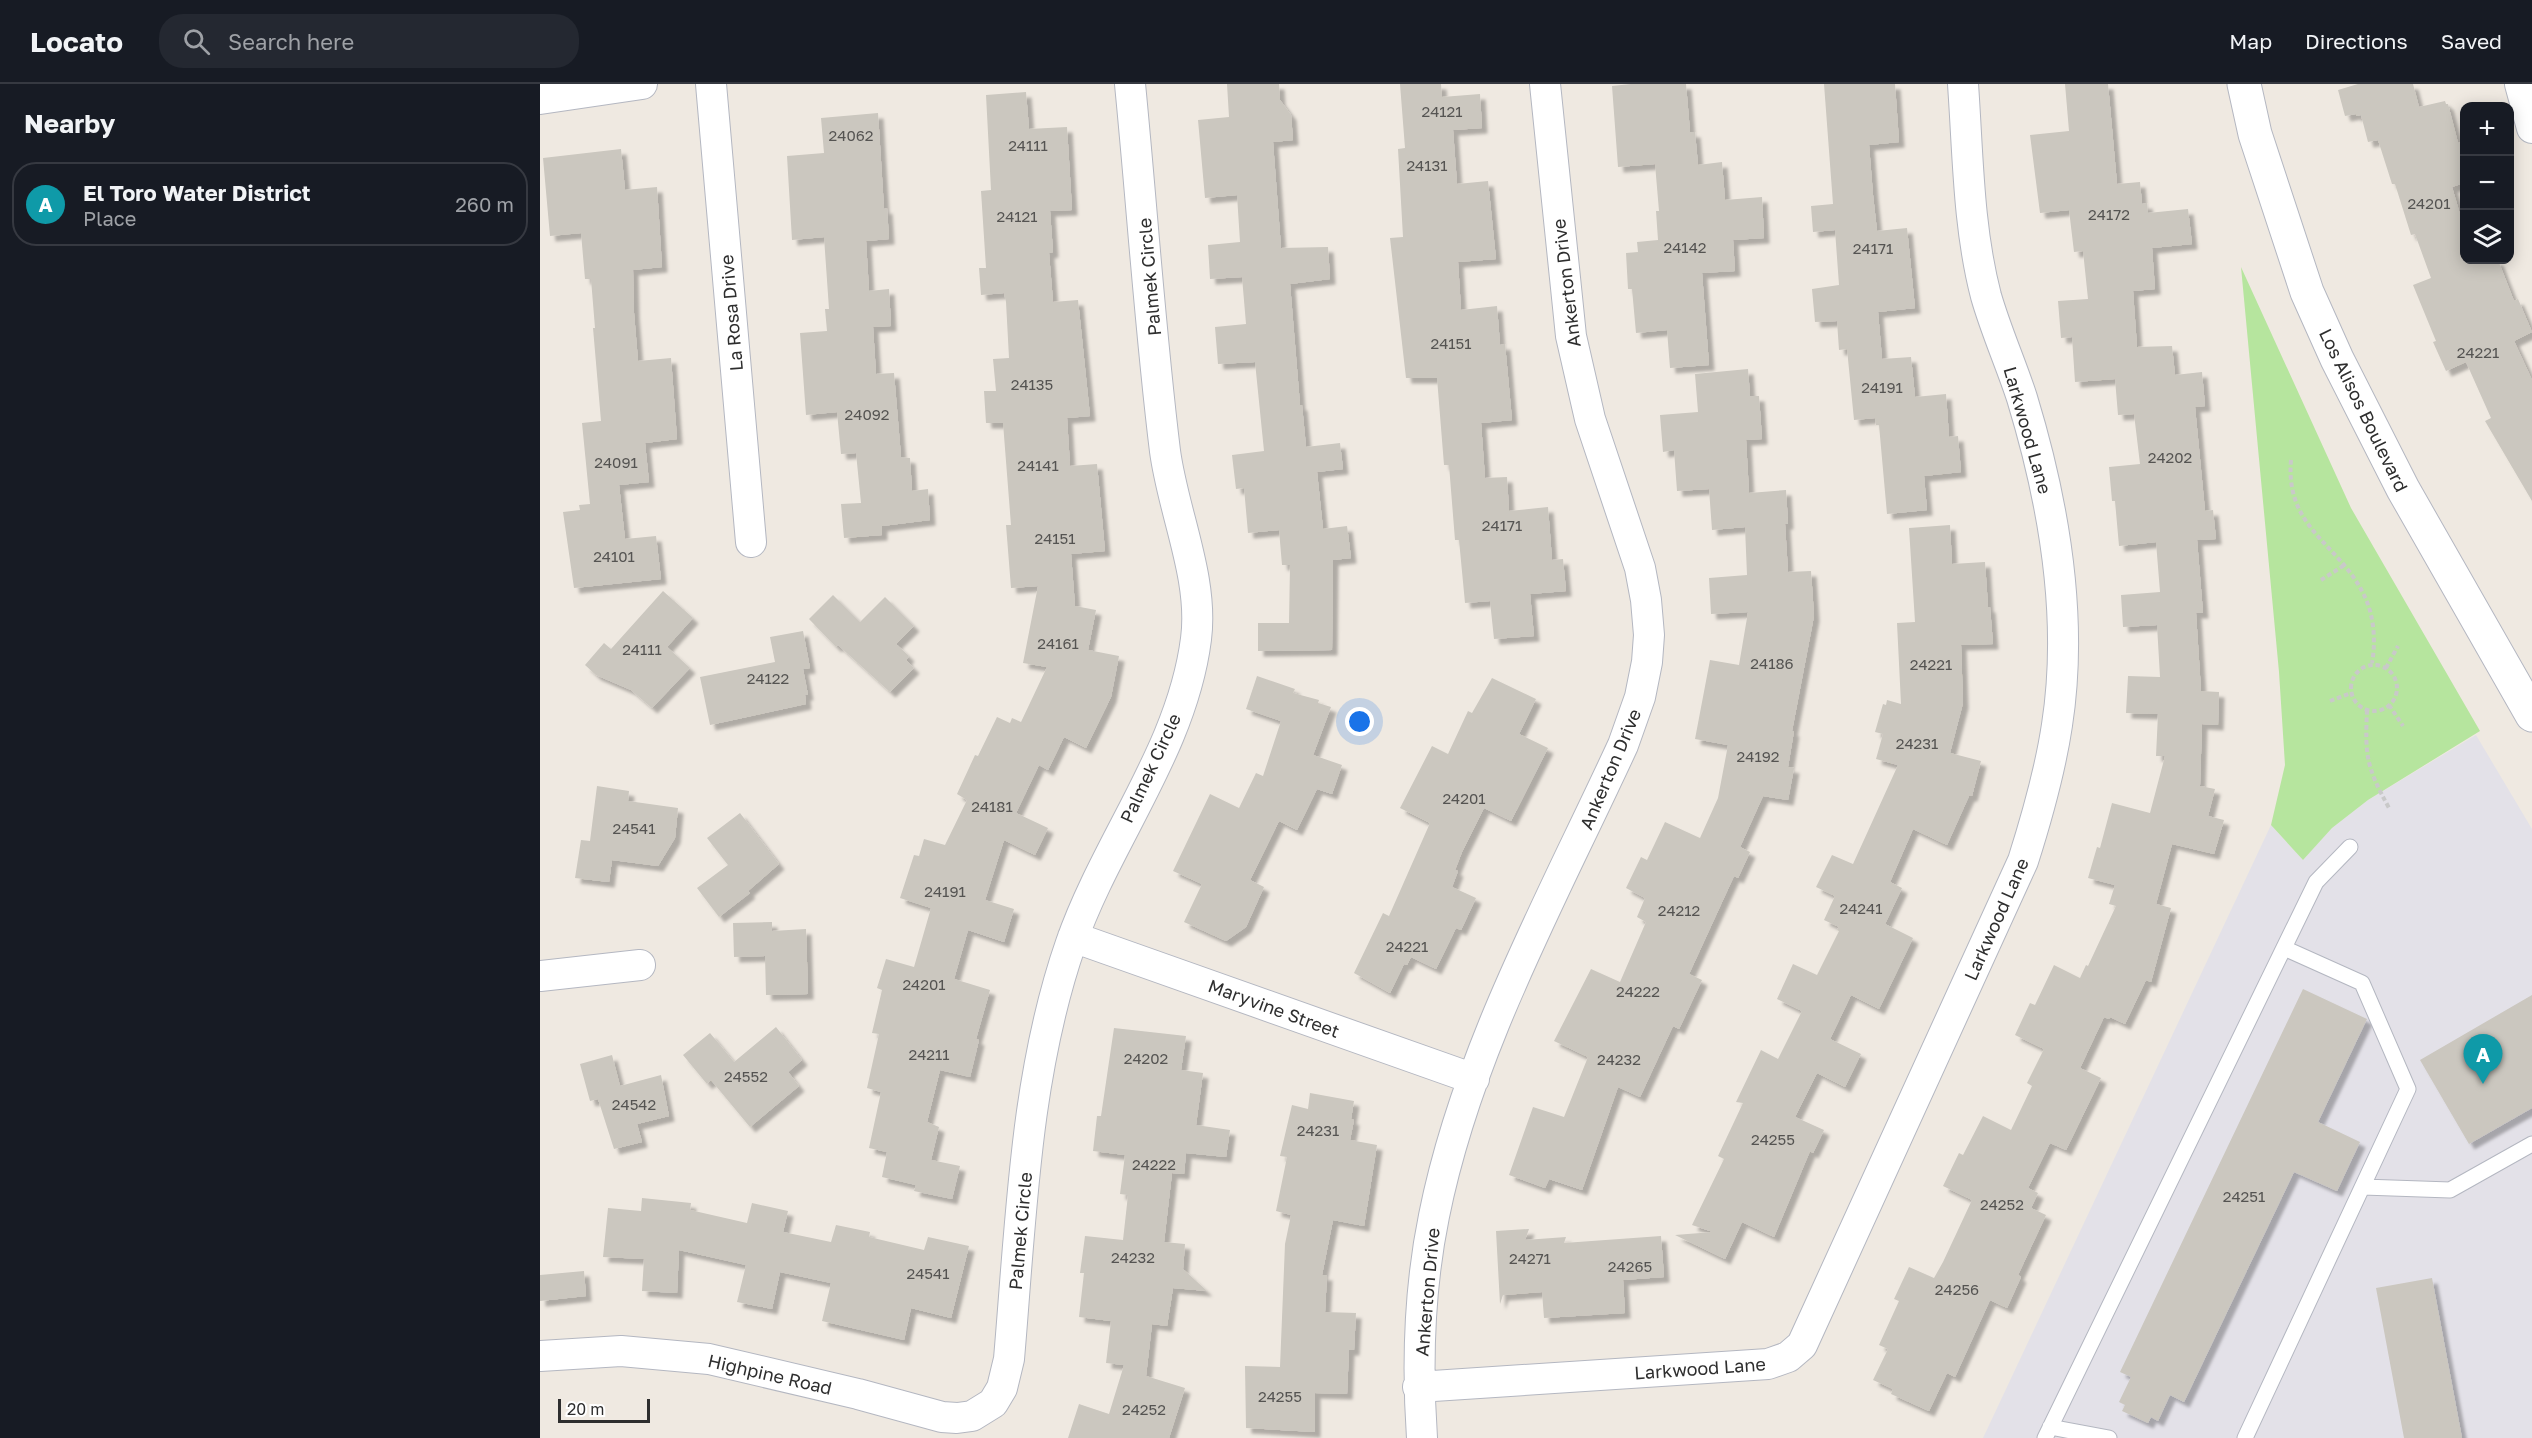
<!DOCTYPE html>
<meta charset="utf-8">
<style>
body{margin:0;font-family:"Golos Text",sans-serif;background:#242831;color:#f1f3f6}
.controls{position:absolute;right:18px;top:18px;display:grid;overflow:hidden;border-radius:12px;box-shadow:0 3px 15px #0003}
.controls button{width:54px;height:54px;display:grid;place-items:center;padding:0;border:0;border-bottom:2px solid #363941;background:#171b24;color:#f1f3f6;font:30px sans-serif}
.scale{position:absolute;left:18px;bottom:15px;width:92px;box-sizing:border-box;padding-left:6px;border:3px solid #2e2e2e;border-top:0;font-size:16px;line-height:21px;white-space:nowrap;color:#2e2e2e;-webkit-text-stroke:4px #fff;paint-order:stroke}
.you{position:absolute;left:820px;top:638px;width:21px;height:21px;margin:-15px;border:4px solid #fff;border-radius:50%;background:#1a73e8;box-shadow:0 0 0 9px #1a73e833}
.badge{display:grid;place-items:center;width:39px;height:39px;border-radius:50%;background:#2563eb;color:#fff;font-size:20px;font-weight:700}
.pin{position:absolute;translate:-50% -50px;filter:drop-shadow(0 2px 3px #0008)}
.pin::after{content:'';position:absolute;top:32px;width:21px;height:18px;background:inherit;clip-path:polygon(0 0,100% 0,50% 100%)}
.list{margin:0;padding:0;list-style:none}
h2{display:flex;justify-content:space-between;align-items:center;height:78px;margin:0;padding:0 24px;font-size:26px}
h2 small{font-size:20px;font-weight:400;color:#9ea1a6}
.list li{display:grid;grid-template-columns:39px 1fr auto;gap:18px;align-items:center;box-sizing:border-box;height:84px;margin:0 12px 12px;padding:0 12px;border:2px solid #363941;border-radius:24px}
.list b{display:block;font-size:22px;white-space:nowrap}
.list p{margin:0;font-size:20px;white-space:nowrap;color:#9ea1a6}
.list em{font-size:20px;font-style:normal;color:#9ea1a6}
.icon{flex:none;width:33px;height:33px;fill:none;stroke:currentColor;stroke-width:2;stroke-linecap:round;stroke-linejoin:round}
.map{position:relative;flex:none;width:1992px;height:1354px;overflow:hidden}
header{display:flex;align-items:center;gap:36px;box-sizing:border-box;height:84px;padding:0 30px;background:#171b24;border-bottom:2px solid #363941}
header strong{font-size:28px}
nav{display:flex;gap:33px;margin-inline-start:auto;font-size:21px}
.search{width:420px;height:54px;background:#242831;display:flex;align-items:center;gap:15px;box-sizing:border-box;padding:0 21px;border-radius:24px;color:#9ea1a6;font-size:22px}
main{display:flex}
aside{flex:1;background:#171b24}
.map>svg:first-child{display:block}
.industrial{fill:#e3e1e8}
.green{fill:#b6e59e}
.building{fill:#cbc7bf;filter:url(#shadow)}
.lines{fill:none;stroke-linecap:round;stroke-linejoin:round}
.lane-casing{stroke:#b4b7c1;stroke-width:17}
.street-casing{stroke:#b4b7c1;stroke-width:32}
.secondary-casing{stroke:#b4b7c1;stroke-width:35}
.path{stroke:#c9c9c9;stroke-width:4;stroke-dasharray:4.5 3;stroke-linecap:butt}
.lane{stroke:#fff;stroke-width:15}
.street{stroke:#fff;stroke-width:30}
.secondary{stroke:#fff;stroke-width:33}
.labels{text-anchor:middle;dominant-baseline:central;stroke-width:6;stroke-linejoin:round;paint-order:stroke}
.number-label{font-size:15px;fill:#555452}
.street-label{font-size:18px;fill:#2e2e2e;stroke:#fff}
</style>
<header>
<strong>Locato</strong>
<div class="search"><svg class="icon" aria-label="search" viewBox="0 0 24 24"><circle cx="10" cy="10" r="6"/><path d="M15 15l6 6"/></svg>Search here</div>
<nav><a>Map</a><a>Directions</a><a>Saved</a></nav>
</header>
<main>
<aside>
<h2>Nearby<small></small></h2>
<ul class="list">
<li><span class="badge" style="background:#0f9aa8">A</span><div><b>El Toro Water District</b><p>Place</p></div><em>260 m</em></li>
</ul>
</aside>
<div class="map">
<svg width="1992" height="1354" viewBox="0 0 1992 1354">
<defs>
<filter id="shadow"><feDropShadow dx="5.5" dy="5.5" stdDeviation="1.5" flood-color="#0004"/></filter>
</defs>
<rect width="100%" height="100%" fill="#efe9e1"/>
<path class="industrial" d="M1936,651L1992,745V1354H1443L1731,741L1763,776L1792,744L1828,716Z"/>
<path class="green" d="M1701,183L1811,424L1940,647L1828,716L1792,744L1763,776L1731,741L1745,681L1739,588Z"/>
<path class="building" d="M687,0H739L740,16L751,31L753,56L733,58L741,164L788,163L790,195L750,200L760,321H762L766,363L800,359L803,385L777,388L783,445L807,442L811,474L793,476L792,566L718,567V539H749L750,481H742L739,446L708,449L704,404L696,405L692,371L724,367L715,278L678,280L675,243L706,240L702,193L670,195L668,161L700,158L697,111L665,114L658,36L689,33Z
M860,0H901L902,13L940,10L942,44L913,46L917,100L948,97L956,175L918,178L921,226L957,222L960,261L965,260L972,336L941,339L945,394L967,393L969,427L1008,423L1012,476L1023,475L1026,507L990,510L994,552L954,555L950,517L925,519L919,456H915L909,381H904L897,294H866L850,154L863,153L858,65L865,64Z
M1091,0H1146L1150,48H1155L1158,81L1182,78L1185,116L1222,113L1224,154L1193,156L1195,187L1162,189L1169,281L1130,284L1127,246L1096,249L1092,205H1088L1086,169L1098,168L1097,158L1118,156L1116,127H1119L1115,80L1078,83L1072,2Z
M1284,0H1355L1359,58L1329,61L1333,111L1337,147L1367,144L1375,224L1338,228L1342,275L1371,273L1375,313L1406,310L1409,353L1418,352L1421,388L1384,392L1387,426L1347,430L1339,341H1336L1335,334L1314,336L1307,265L1299,266L1297,237L1275,238L1272,205L1299,201L1295,146L1273,148L1271,122L1293,120Z
M1525,0H1568L1577,100L1600,98L1602,120L1607,119L1608,129L1648,125L1652,160L1612,164L1615,205L1593,207L1597,263L1632,262L1635,291L1662,288L1665,322L1655,323L1665,427L1673,426L1676,455L1657,456L1663,529H1656L1661,607L1679,608L1678,641L1662,640L1660,702L1675,705L1668,732L1684,736L1674,770L1632,760L1616,820L1631,824L1611,898L1606,896L1585,940L1570,933L1569,935L1564,933L1540,984L1561,994L1526,1066L1510,1059L1488,1104L1498,1109L1491,1124L1506,1131L1478,1191L1481,1193L1467,1224L1450,1216L1415,1293L1407,1289L1389,1327L1351,1310L1353,1305L1333,1296L1348,1265L1339,1261L1359,1217L1354,1215L1369,1183L1394,1194L1403,1178L1432,1116L1403,1102L1419,1069L1423,1071L1443,1032L1471,1046L1492,1002L1487,999L1504,965L1475,951L1490,919L1495,921L1514,881L1540,894L1546,881L1548,882L1576,822L1569,820L1575,801L1548,794L1557,763L1560,764L1572,719L1610,729L1625,672H1616L1618,630L1586,629L1588,592L1620,593L1617,541L1583,543L1581,511L1620,508L1616,458L1579,462L1575,417H1572L1569,383L1600,380L1594,330L1578,331L1575,295L1535,298L1532,253L1521,254L1518,217L1548,215L1543,167L1534,168L1529,126L1500,129L1490,51L1529,47Z
M1818,0H1873L1879,23L1905,17L1906,20H1908L1918,59L1924,57V99L1912,103L1924,144V176H1958L1974,217L1978,215L1992,248L1974,257L1992,296V417L1945,337L1951,334L1926,278L1906,287L1893,258L1896,257L1873,201L1891,194L1875,150L1871,151L1855,100H1852L1838,56L1828,58L1821,31L1816,32V30L1805,32L1798,6Z
M486,8L489,45L527,43L532,126L510,127L513,168L509,169L513,218L538,216L550,332L527,334L530,382L557,380L565,467L531,470L535,522L556,526L548,566L579,572L571,613L546,664L524,653L508,686L499,681L476,729L508,744L495,771L464,756L445,816L474,825L464,858L428,846L414,895L450,906L436,955L439,956L430,993L400,986L387,1038L399,1043L391,1076L420,1082L412,1115L374,1107L376,1101L342,1093L347,1068L329,1064L341,1008L327,1004L339,950L332,949L342,906L337,904L346,875L374,883L391,824L360,814L374,771L379,772L384,755L405,761L427,716L417,710L435,671L438,672L457,633L470,639L472,634L481,638L507,583L483,579L498,502L471,504L466,441H471L463,339H446L444,307H456L453,275L469,274L466,218L464,209L441,211L439,184H446L441,107L451,106L446,11Z
M338,29L344,125L347,124L349,155L326,157L329,207L349,205L351,242L333,243L336,290L354,289L361,373L370,374L372,407L388,405L390,436L342,442V451L304,454L301,420L321,419L316,369L301,370L297,328L266,331L260,249L287,247L285,225H289L284,153L252,156L247,72L284,69L281,34Z
M81,65L85,106L117,103L122,183L93,186L94,229L98,277L131,274L137,355L105,359L109,398L79,401L85,455L116,452L121,495L34,504L23,428L40,426L39,421L50,420L42,339L61,337L53,244H55L51,195H45L41,149L10,152L3,74Z
M1208,285L1210,312H1219L1222,355L1206,356L1209,409L1246,406L1248,440H1245L1248,488L1271,487L1274,532L1252,647H1254L1248,683L1254,684L1248,716L1223,712L1200,763L1210,768L1198,794L1194,792L1149,890L1162,896L1139,945L1133,942L1100,1013L1078,1003L1042,1106L1009,1095L1005,1104L969,1091L993,1023L1024,1033L1048,973L1014,957L1051,885L1080,898L1106,838L1097,833L1105,814L1086,804L1101,773L1107,776L1125,738L1160,754L1178,714L1188,661L1155,655L1170,576L1199,581L1208,528L1171,530L1169,494L1207,491L1205,443L1172,446L1169,405L1137,407L1134,366L1123,368L1120,331L1158,328L1155,290Z
M1410,441L1412,480L1445,478L1448,523H1450L1453,560L1421,561L1423,619L1410,669L1441,677L1432,712H1429L1407,761L1373,745L1350,798L1362,804L1345,840L1373,854L1339,925L1311,911L1290,955L1321,970L1305,1003L1277,989L1255,1033L1284,1046L1273,1069L1270,1067L1234,1153L1202,1138L1185,1175L1135,1151L1173,1148L1152,1141L1184,1075L1178,1072L1203,1019L1196,1018L1221,966L1238,975L1262,927L1237,915L1253,880L1277,891L1299,847L1297,846L1299,843L1284,836L1295,812L1276,803L1292,771L1313,780L1358,681L1336,675L1343,650L1335,648L1343,620L1346,621L1347,616L1361,620L1357,539L1375,538L1369,444Z
M123,507L153,534L127,563L150,584L112,624L91,606L56,591L45,581L64,559L71,565Z
M293,511L320,538L345,513L374,542L356,560L369,572L366,576L374,584L350,608L298,561L296,563L269,535Z
M263,547L270,584L263,585L268,611H265L266,620L170,641L160,593L235,578L230,553Z
M717,592L755,605L753,609L779,616L778,619L791,623L773,671L802,681L792,710L777,705L757,746L739,737L710,796L724,803L706,843L686,857L644,838L662,800L633,787L670,710L699,724L716,689L723,692L741,637L706,625Z
M952,594L996,615L979,650L1008,664L971,737L944,724L922,768L915,786L918,787L912,803L936,814L921,846L916,844L896,885L871,873L867,881L864,880L850,909L814,889L843,829L849,832L890,739L860,724L892,662L908,670L928,627L932,629Z
M57,702L89,707L88,717L138,724L135,754L118,782L72,776L69,798L35,794L41,756L50,757Z
M200,729L239,780L208,807L210,809L179,833L157,804L188,781L167,754Z
M232,838V847L266,845L268,910L226,911L225,872L194,873L193,839Z
M1763,905L1827,935L1778,1038L1820,1058L1797,1107L1754,1088L1644,1318L1630,1311L1618,1337L1611,1333L1608,1339L1582,1327L1585,1321L1579,1318L1591,1293L1580,1288Z
M1992,911V1024L1929,1060L1880,976Z
M236,943L262,976L248,988L259,1002L210,1043L171,996L167,1000L143,971L170,949L194,978Z
M574,944L646,952L641,986L663,989L656,1041L690,1046L686,1073L646,1069L644,1090L632,1089L624,1158L645,1160L643,1185L667,1207L633,1204L627,1242L612,1240L606,1292L645,1304L629,1354H528L539,1320L569,1330L584,1281L566,1279L571,1237L539,1233L544,1189H540L545,1152L583,1156L588,1111L580,1110L585,1071L553,1067L557,1032H561Z
M72,971L80,1002L121,991L129,1032L97,1040L102,1058L74,1065L58,1015L50,1017L40,980Z
M770,1009L814,1017L811,1035L814,1036L810,1056L837,1061L824,1142L793,1136L782,1191H787L785,1228L816,1229L814,1266H809L807,1310L775,1309V1348L706,1344L705,1282L740,1283L745,1160L751,1131L736,1127L747,1073L740,1072L752,1021L768,1025Z
M102,1114L151,1119L150,1126L207,1139L212,1119L248,1127L243,1148L291,1158L296,1141L330,1148L329,1153L384,1166L388,1153L429,1162L411,1234L371,1224L364,1256L282,1237L291,1199L240,1188L232,1225L197,1218L206,1181L139,1166L137,1209L102,1207L104,1175L63,1173L68,1124L101,1127Z
M989,1145L985,1156L1026,1153L1024,1159L1121,1152L1124,1193L1083,1196L1085,1229L1004,1234L1002,1208L963,1211L960,1220L956,1147Z
M44,1187L46,1212L0,1217V1191Z
M1892,1194L1922,1354H1864L1836,1204Z"/>
<g class="lines">
<g class="lane-casing">
<path id="lane" d="M1823,1103L1910,1106L1992,1060
M1510,1343L1569,1354
M1505,1354L1776,798L1810,763
M1705,1354L1868,1005L1822,899L1744,864"/>
</g>
<g class="street-casing">
<path id="street" d="M171,0L211,458
M1980,0L1992,44
M0,15L102,0
M533,853L934,995
M0,892L100,881
M0,1272L81,1267L169,1275L318,1310L402,1333L417,1334L432,1332L453,1319L462,1304L469,1275C481,1136 485,991 531,859C567,756 642,665 656,555C664,494 633,428 625,367C610,246 602,122 590,0
M878,1303L1228,1280L1248,1273L1262,1261L1483,777C1497,733 1510,688 1517,641C1534,532 1514,419 1482,314C1471,280 1456,247 1446,212C1428,143 1428,70 1423,0
M882,1354C877,1281 879,1205 894,1132C927,967 1013,813 1083,661L1100,613L1107,578L1109,551L1106,516L1100,484L1050,335L1031,252L1005,0"/>
</g>
<g class="secondary-casing">
<path id="secondary" d="M1704,0L1715,50L1767,208L1797,275L1863,405L1992,631"/>
</g>
<path class="path" d="M1751,376C1745,445 1799,459 1824,511C1834,531 1836,557 1832,579
M1781,496L1803,482
M1811 604a23 23 0 1 1 46 0a23 23 0 1 1-46 0Z
M1846,584L1858,562
M1790,617L1811,609
M1849,621L1863,642
M1827,626C1825,672 1826,682 1849,724"/>
<use href="#lane" class="lane"/>
<use href="#street" class="street"/>
<use href="#secondary" class="secondary"/>
</g>
<g class="labels">
<g class="number-label">
<text x="902" y="27">24121</text>
<text x="311" y="51">24062</text>
<text x="488" y="61">24111</text>
<text x="887" y="81">24131</text>
<text x="1889" y="119">24201</text>
<text x="1569" y="130">24172</text>
<text x="477" y="132">24121</text>
<text x="1145" y="163">24142</text>
<text x="1333" y="164">24171</text>
<text x="911" y="259">24151</text>
<text x="1938" y="268">24221</text>
<text x="492" y="300">24135</text>
<text x="1342" y="303">24191</text>
<text x="327" y="330">24092</text>
<text x="1630" y="373">24202</text>
<text x="76" y="378">24091</text>
<text x="498" y="381">24141</text>
<text x="962" y="441">24171</text>
<text x="515" y="454">24151</text>
<text x="74" y="472">24101</text>
<text x="518" y="559">24161</text>
<text x="102" y="565">24111</text>
<text x="1232" y="579">24186</text>
<text x="1391" y="580">24221</text>
<text x="228" y="594">24122</text>
<text x="1377" y="659">24231</text>
<text x="1218" y="672">24192</text>
<text x="924" y="714">24201</text>
<text x="452" y="722">24181</text>
<text x="94" y="744">24541</text>
<text x="405" y="807">24191</text>
<text x="1321" y="824">24241</text>
<text x="1139" y="826">24212</text>
<text x="867" y="862">24221</text>
<text x="384" y="900">24201</text>
<text x="1098" y="907">24222</text>
<text x="389" y="970">24211</text>
<text x="606" y="974">24202</text>
<text x="1079" y="975">24232</text>
<text x="206" y="992">24552</text>
<text x="94" y="1020">24542</text>
<text x="778" y="1046">24231</text>
<text x="1233" y="1055">24255</text>
<text x="614" y="1080">24222</text>
<text x="1704" y="1112">24251</text>
<text x="1462" y="1120">24252</text>
<text x="593" y="1173">24232</text>
<text x="990" y="1174">24271</text>
<text x="1090" y="1182">24265</text>
<text x="388" y="1189">24541</text>
<text x="1417" y="1205">24256</text>
<text x="740" y="1312">24255</text>
<text x="604" y="1325">24252</text>
</g>
<g class="street-label">
<text transform="translate(609 193) rotate(-95)">Palmek Circle</text>
<text transform="translate(1026 199) rotate(-97)">Ankerton Drive</text>
<text transform="translate(191 229) rotate(-95)">La Rosa Drive</text>
<text transform="translate(1824 326) rotate(64)">Los Alisos Boulevard</text>
<text transform="translate(1488 346) rotate(74)">Larkwood Lane</text>
<text transform="translate(610 684) rotate(-65)">Palmek Circle</text>
<text transform="translate(1070 685) rotate(-67)">Ankerton Drive</text>
<text transform="translate(1456 835) rotate(-66)">Larkwood Lane</text>
<text transform="translate(734 924) rotate(20)">Maryvine Street</text>
<text transform="translate(480 1147) rotate(-85)">Palmek Circle</text>
<text transform="translate(887 1208) rotate(-85)">Ankerton Drive</text>
<text transform="translate(1160 1284) rotate(-4)">Larkwood Lane</text>
<text transform="translate(230 1290) rotate(13)">Highpine Road</text>
</g>
</g>
</svg>
<div class="controls">
<button>+</button>
<button>−</button>
<button><svg class="icon" aria-label="layers" viewBox="0 0 24 24"><path d="M12 4l9 5-9 5-9-5zM3 14l9 5 9-5"/></svg></button>
</div>
<div class="scale">20 m</div>
<div class="you"></div>
<div class="pin badge" style="left:1943px;top:1000px;background:#0f9aa8">A</div>
</div>
</main>
